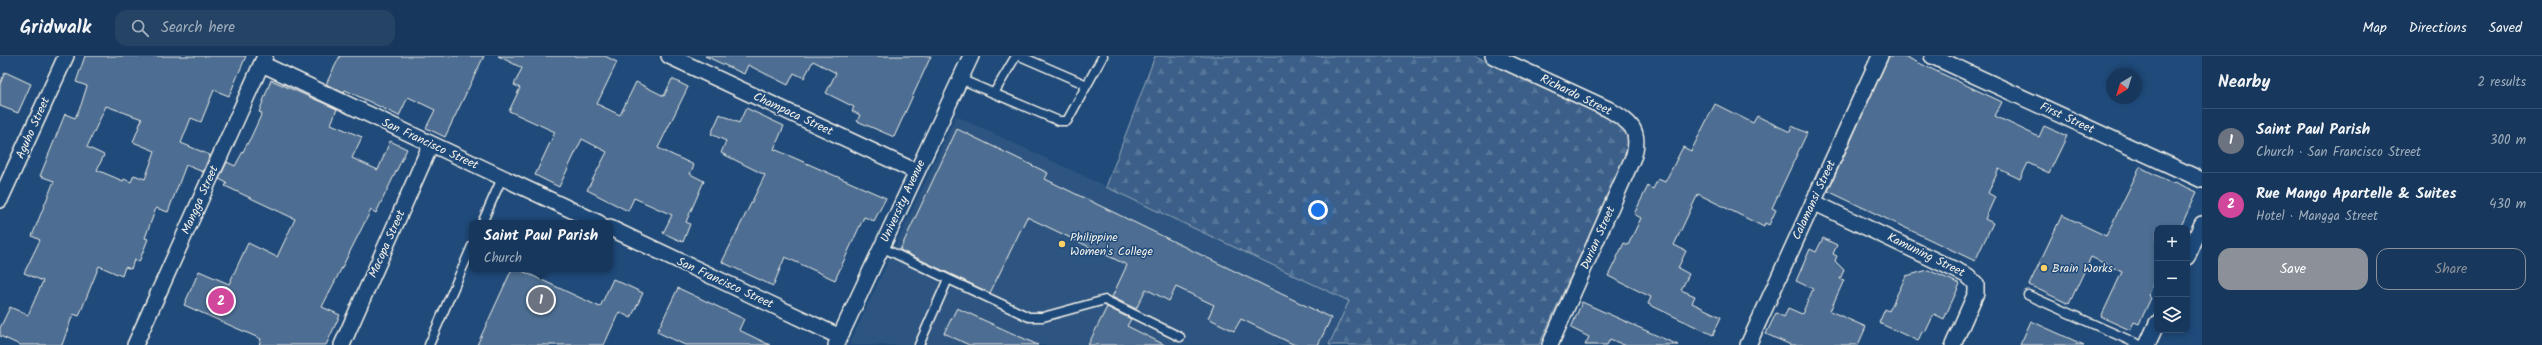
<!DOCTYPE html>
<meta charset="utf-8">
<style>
body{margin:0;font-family:Kalam,sans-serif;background:#244365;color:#f1f3f6}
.controls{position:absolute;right:12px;bottom:12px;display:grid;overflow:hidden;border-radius:8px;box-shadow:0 2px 6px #0003}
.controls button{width:36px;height:36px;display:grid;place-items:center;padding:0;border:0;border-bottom:1px solid #365272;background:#17385c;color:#f1f3f6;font:20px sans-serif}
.compass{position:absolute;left:2106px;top:12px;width:36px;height:36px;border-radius:50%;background:#17385c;box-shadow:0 2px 6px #0003;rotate:218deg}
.you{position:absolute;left:1318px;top:154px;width:14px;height:14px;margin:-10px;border:3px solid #fff;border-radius:50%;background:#1a73e8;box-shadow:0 0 0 6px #1a73e833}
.badge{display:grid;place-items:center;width:26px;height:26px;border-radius:50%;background:#8c9099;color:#fff;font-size:13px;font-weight:700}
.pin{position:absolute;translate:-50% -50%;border:2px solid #fff;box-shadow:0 1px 4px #0006}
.popup{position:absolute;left:469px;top:164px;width:144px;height:52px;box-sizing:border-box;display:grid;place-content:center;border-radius:8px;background:#17385c;filter:drop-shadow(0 1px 3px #0005);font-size:13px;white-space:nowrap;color:#9eacbb}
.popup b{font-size:15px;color:#f1f3f6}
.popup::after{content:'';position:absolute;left:50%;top:100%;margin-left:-8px;border:8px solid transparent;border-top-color:#17385c}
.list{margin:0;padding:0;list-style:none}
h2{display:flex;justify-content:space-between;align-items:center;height:52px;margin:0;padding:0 16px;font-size:17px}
h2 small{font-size:13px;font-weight:400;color:#9eacbb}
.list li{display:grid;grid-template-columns:26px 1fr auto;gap:12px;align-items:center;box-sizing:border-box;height:64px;padding:0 16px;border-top:1px solid #365272}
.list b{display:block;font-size:15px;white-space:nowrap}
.list p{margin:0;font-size:13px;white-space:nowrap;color:#9eacbb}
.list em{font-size:13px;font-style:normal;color:#9eacbb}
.actions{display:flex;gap:8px;padding:12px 16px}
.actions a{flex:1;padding:9px 0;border:1px solid #8c9099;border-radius:12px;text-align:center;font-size:14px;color:#8c9099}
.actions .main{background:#8c9099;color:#fff}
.icon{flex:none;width:22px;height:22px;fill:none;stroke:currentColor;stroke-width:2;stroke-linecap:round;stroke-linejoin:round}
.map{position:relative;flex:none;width:2202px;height:289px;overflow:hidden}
header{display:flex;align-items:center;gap:24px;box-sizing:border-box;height:56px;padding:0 20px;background:#17385c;border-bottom:1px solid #365272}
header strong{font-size:19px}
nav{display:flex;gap:22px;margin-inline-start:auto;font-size:14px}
.search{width:280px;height:36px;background:#244365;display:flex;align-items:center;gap:10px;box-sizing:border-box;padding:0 14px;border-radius:12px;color:#9eacbb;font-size:15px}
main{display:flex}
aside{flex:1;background:#17385c}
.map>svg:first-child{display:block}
.built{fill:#2d5581}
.forest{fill:url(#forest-firs);stroke:#97a8b8}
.building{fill:#4d6e92;stroke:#f4f1e8;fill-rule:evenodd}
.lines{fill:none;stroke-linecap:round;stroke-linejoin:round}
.lane-casing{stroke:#f4f1e8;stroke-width:11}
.street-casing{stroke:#f4f1e8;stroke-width:18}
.lane{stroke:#1f4a7a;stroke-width:8}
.street{stroke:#1f4a7a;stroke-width:15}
.poi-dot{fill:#ffd166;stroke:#1f4a7a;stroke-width:1.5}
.labels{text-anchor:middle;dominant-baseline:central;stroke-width:3;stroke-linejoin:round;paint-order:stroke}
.street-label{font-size:12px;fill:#f4f1e8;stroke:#1f4a7a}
.poi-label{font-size:12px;fill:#f4f1e8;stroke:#1f4a7a;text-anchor:start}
</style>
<header>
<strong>Gridwalk</strong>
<div class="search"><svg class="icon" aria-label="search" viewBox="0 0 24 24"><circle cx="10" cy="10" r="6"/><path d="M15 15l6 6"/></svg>Search here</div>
<nav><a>Map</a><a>Directions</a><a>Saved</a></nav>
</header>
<main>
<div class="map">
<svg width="2202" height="289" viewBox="0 0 2202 289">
<defs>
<pattern id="forest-firs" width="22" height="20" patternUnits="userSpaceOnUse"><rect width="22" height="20" fill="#3a5f88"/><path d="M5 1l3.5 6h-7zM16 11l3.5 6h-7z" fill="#577699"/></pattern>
</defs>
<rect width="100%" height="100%" fill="#1f4a7a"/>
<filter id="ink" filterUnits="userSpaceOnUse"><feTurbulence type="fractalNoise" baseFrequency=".025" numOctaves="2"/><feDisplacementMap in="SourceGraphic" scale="8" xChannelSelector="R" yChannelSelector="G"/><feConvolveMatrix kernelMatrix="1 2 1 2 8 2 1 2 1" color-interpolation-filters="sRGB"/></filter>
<g filter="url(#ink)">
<path class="built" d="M956,60L1350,245L1329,289H849Z"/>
<path class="forest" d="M1155,0H1473L1608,61C1626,72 1631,81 1625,102L1539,289H1329L1349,245L1106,131Z"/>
<path class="building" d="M85,0H246L229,40L214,34L201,66L191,62L181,87L210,99L203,116L186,109L168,156L156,152L145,182L148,183L139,206L134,204L131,213L125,211L122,220L99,210L79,260L73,258L62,289H20L0,280V272L10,251L28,259L43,225L24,217L40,184L32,180L54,125L40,120L65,58L75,62L81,49L87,30L76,26ZM106,50L142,63L133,86L155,95L145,123L134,119L131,126L124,123L123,125L97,114L104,99L87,91Z
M340,0H484L445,81L426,72L435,54L408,41L399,60L345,34L344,37L326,28Z
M498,0H605L617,6L597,48L620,59L636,26L664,40L672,23L688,31L658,92L694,109L690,118L704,125L686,166L690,168L683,186L663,177L672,159L634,142L628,155L587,134L607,96L582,83L559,131L535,119L555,76L509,55L520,32L514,29L522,12Z
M705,0H931L894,81L857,65L860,59L852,55L854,51L826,37L836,17L813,5L804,22L794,17L788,29L748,9L744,18Z
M1889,0H1904L2002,46L1995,60L2039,81L2044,70L2067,80L2049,117L2028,107L2020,123L1999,113L1988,137L1995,141L1985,163L1993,167L1975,205L1828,135Z
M5,16L31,28L18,57L0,50V28Z
M271,24L337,53L331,68L362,81L352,102L378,114L390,85L407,93L376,157L371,154L322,251L340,259L326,289H259L261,283L184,249L199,215L229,228L248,187L277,201L295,163L225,130L227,127L219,123L227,106L235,110L251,81L262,57L259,56Z
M1715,48L1753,67L1757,60L1790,76L1792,70L1807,77L1772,152L1776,154L1769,169L1765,167L1764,171L1698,138L1674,189L1686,195L1678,212L1689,218L1681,234L1695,240L1692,247L1721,261L1713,279L1648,248L1651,241L1608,220L1624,187L1628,189L1641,162L1634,158L1648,130L1653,133L1658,123L1665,126L1683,91L1691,95Z
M746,52L784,70L774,93L886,142L874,165L864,161L835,224L785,201L773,230L722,206L765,119L721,97L726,85L711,78L720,58L739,67Z
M957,73L1048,117L1045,123L1331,262L1318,289H1295L1241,263L1234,275L1208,262L1214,249L1176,231L1169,245L1146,233L1136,253L1112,241L1127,209L1027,161L990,237L900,194Z
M2140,111L2174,128L2175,126L2197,136L2180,172H2157V220L2148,240L2151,242L2139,268L2134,266L2130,274L2101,261L2122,216L2091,201L2069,248L2029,229L2062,159L2106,180Z
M1823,182L1837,189L1833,198L1837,200L1835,205L1844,214L1840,223L1844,224L1830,255L1866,271L1858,289H1791L1766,278L1776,257L1784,261L1788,252L1802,258L1813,233L1796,225L1810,193L1816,196Z
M512,213H518L600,251L613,223L643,237L631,262L619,256L604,289H477Z
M1928,214L1960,228L1944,263L1934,258L1926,275L1922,276L1918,285L1879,267L1885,253L1889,255L1906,220Z
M678,232L744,263L739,274L770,289H685L657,276Z
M1582,246L1678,289H1624L1610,283L1607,289H1585L1589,281L1571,272Z
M1107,251L1131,263L1127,270L1165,289H1088Z
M957,252L1038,289H969L944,277Z
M2031,265L2084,289H2020Z"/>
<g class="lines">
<g class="lane-casing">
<path id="lane" d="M1020,0L1087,29
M960,23L1059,65H1067L1103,0
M994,37L1016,0
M482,167L502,122
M881,191L948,223L919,289
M948,223L1029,261H1043L1105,244L1180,281
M2028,239L2140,289
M429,289L472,190"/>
</g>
<g class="street-casing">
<path id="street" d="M669,0L917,116
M1493,0L1608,53C1629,66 1641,72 1634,99L1550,289
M1932,0L2202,124
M262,8L599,167
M0,144L66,0
M1813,146L1968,220L1976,228V237L1953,289
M610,172L840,281
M2187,201L2202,168
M135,289L265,0
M342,289L431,88
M836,289L971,0
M1748,289L1880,0
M2147,289L2157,267"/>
</g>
<use href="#lane" class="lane"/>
<use href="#street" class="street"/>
</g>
</g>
<g class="poi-dot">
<circle cx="1062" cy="188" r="4"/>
<circle cx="2044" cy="212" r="4"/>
</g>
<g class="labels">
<g class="street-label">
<text transform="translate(1576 39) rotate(26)">Richardo Street</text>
<text transform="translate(793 58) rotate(25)">Champaca Street</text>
<text transform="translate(2067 62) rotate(25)">First Street</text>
<text transform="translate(33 72) rotate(-66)">Aguho Street</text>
<text transform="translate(430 88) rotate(25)">San Francisco Street</text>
<text transform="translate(200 144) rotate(-66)">Mangga Street</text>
<text transform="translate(1814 144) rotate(-65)">Calamansi Street</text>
<text transform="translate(903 145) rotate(-65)">University Avenue</text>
<text transform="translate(1598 182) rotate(-66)">Durian Street</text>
<text transform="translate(387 188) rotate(-66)">Macopa Street</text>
<text transform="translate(1926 199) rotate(26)">Kamuning Street</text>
<text transform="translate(725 227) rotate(25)">San Francisco Street</text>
</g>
<g class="poi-label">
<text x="1070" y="181">Philippine<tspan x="1070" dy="14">Women's College</tspan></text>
<text x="2052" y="212">Brain Works</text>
</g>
</g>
</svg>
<div class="controls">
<button>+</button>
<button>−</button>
<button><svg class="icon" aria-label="layers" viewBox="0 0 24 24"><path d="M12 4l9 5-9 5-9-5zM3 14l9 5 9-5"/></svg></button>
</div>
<svg class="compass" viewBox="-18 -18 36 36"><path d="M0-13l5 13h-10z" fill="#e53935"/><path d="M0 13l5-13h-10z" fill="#9eacbb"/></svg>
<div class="you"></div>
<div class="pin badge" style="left:541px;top:244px;background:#6b7280">1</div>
<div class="popup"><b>Saint Paul Parish</b>Church</div>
<div class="pin badge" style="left:221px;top:245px;background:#d1479c">2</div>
</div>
<aside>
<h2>Nearby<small>2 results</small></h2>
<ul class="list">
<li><span class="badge" style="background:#6b7280">1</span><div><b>Saint Paul Parish</b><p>Church · San Francisco Street</p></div><em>300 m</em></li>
<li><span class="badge" style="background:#d1479c">2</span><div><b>Rue Mango Apartelle &amp; Suites</b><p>Hotel · Mangga Street</p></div><em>430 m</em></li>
</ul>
<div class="actions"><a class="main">Save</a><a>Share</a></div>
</aside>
</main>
